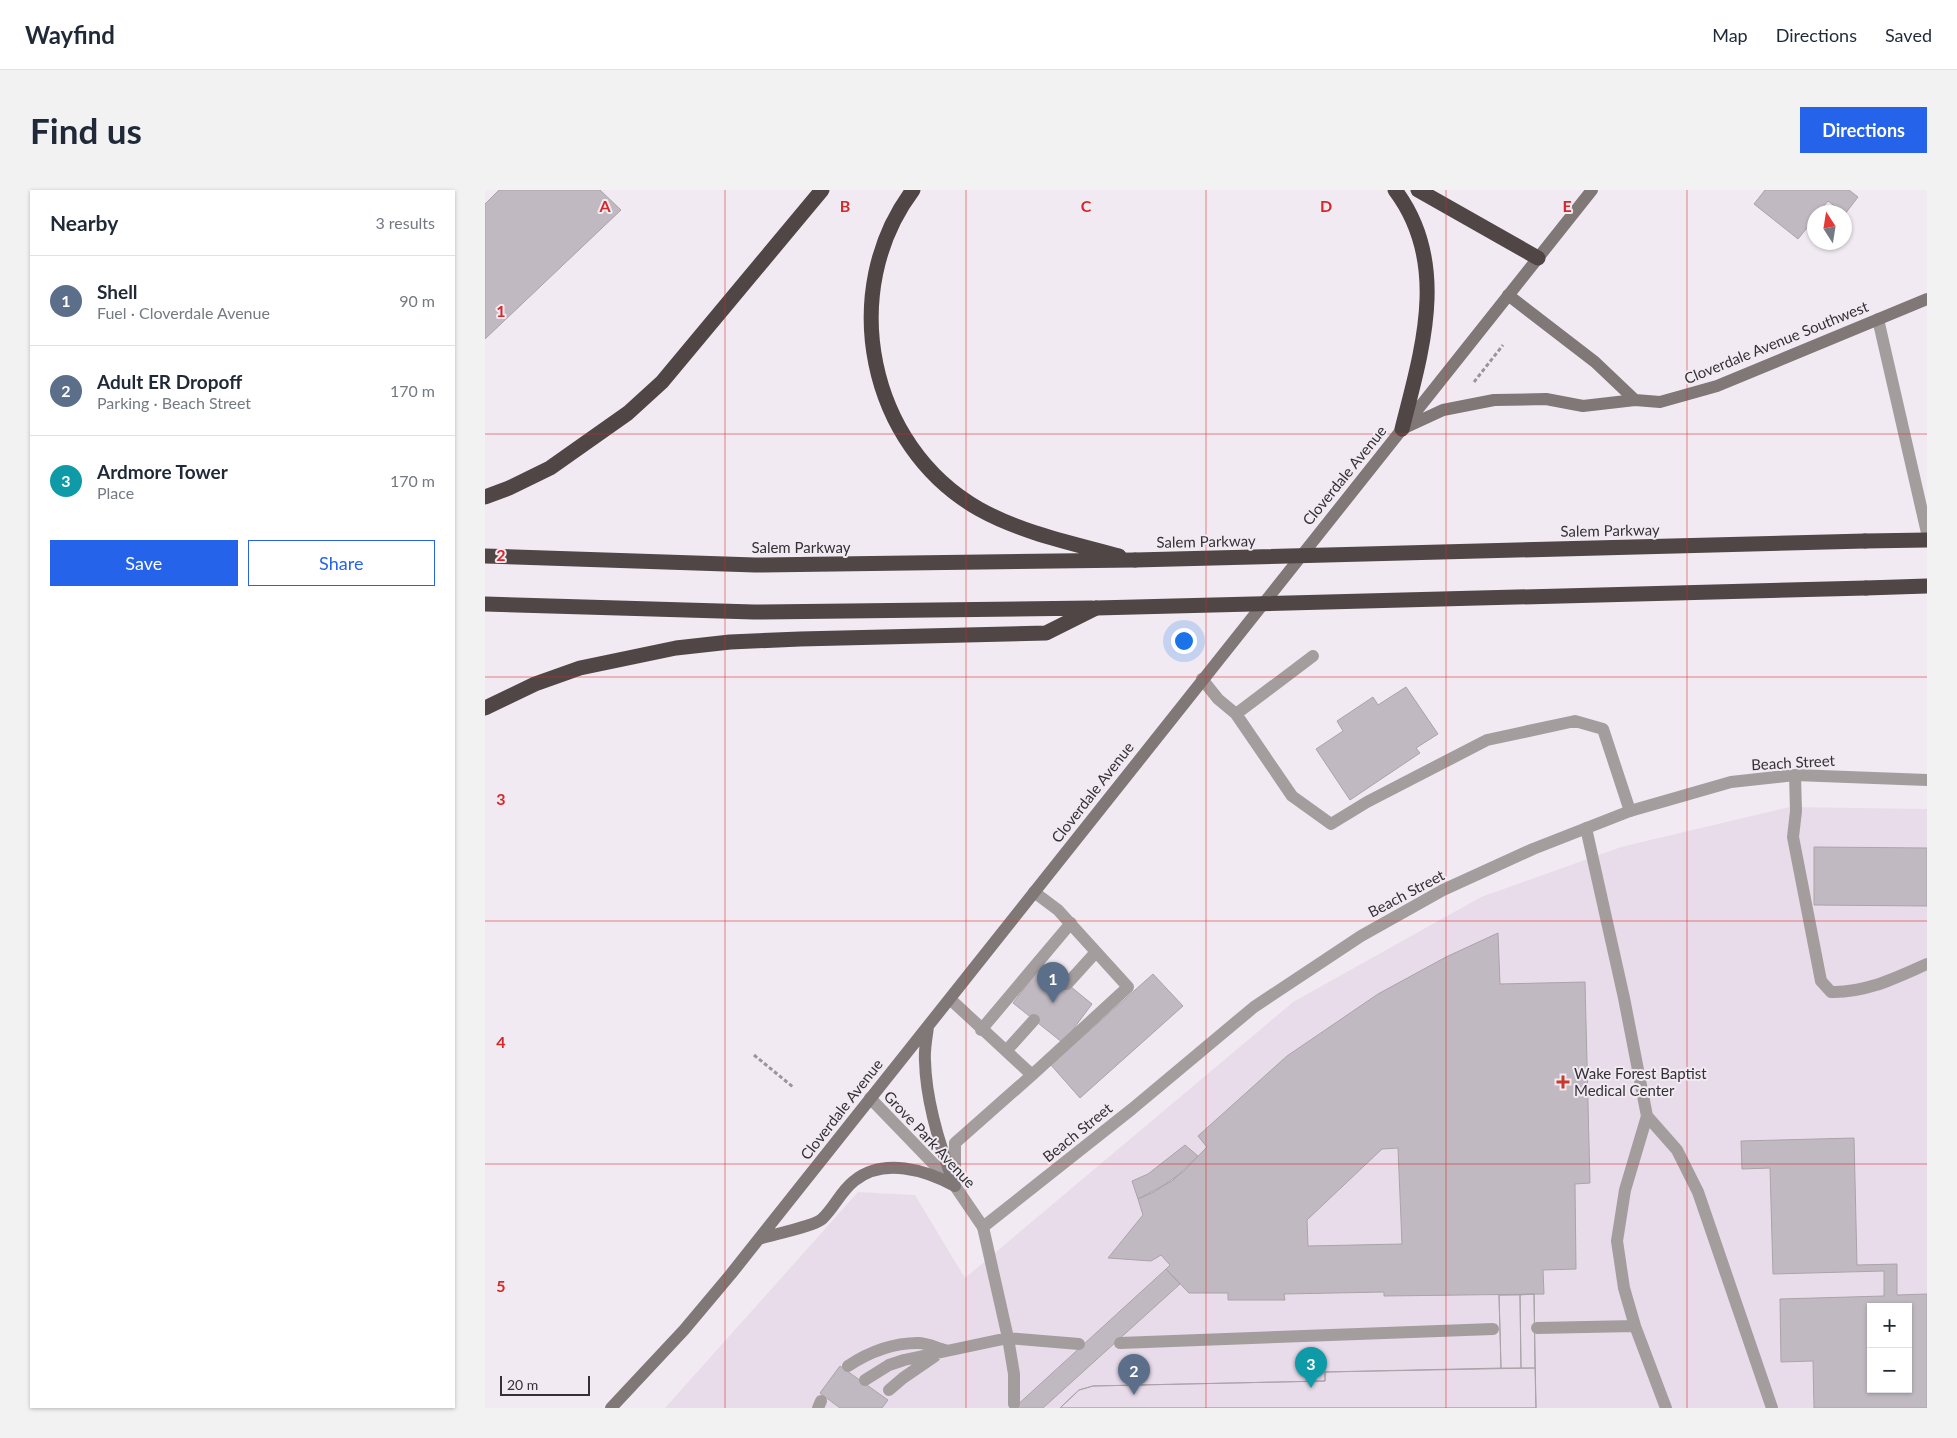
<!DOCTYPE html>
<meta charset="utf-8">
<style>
body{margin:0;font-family:Lato,sans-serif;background:#f2f2f3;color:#1f2937}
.controls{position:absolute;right:15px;bottom:15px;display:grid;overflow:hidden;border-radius:0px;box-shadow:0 1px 4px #0004}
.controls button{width:45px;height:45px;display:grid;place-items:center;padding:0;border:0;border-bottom:1px solid #e0e1e3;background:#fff;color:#1f2937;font:25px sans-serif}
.compass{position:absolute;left:1322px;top:15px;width:45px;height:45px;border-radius:50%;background:#fff;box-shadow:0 1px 4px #0004;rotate:348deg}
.scale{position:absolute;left:15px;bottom:12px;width:90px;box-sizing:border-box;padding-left:5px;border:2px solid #343134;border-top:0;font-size:14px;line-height:18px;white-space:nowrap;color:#343134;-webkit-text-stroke:4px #f1eaf2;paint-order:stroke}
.you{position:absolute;left:698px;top:450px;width:18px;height:18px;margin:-12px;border:4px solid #fff;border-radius:50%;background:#1a73e8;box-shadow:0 0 0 8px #1a73e833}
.badge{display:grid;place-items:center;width:32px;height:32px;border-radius:50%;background:#2563eb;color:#fff;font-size:16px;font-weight:700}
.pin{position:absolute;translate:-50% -41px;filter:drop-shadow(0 1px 2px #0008)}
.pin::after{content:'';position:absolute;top:26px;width:18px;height:15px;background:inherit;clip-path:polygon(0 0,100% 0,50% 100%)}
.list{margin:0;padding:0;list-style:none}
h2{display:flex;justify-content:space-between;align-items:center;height:65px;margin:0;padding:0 20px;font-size:21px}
h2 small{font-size:16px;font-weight:400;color:#747a83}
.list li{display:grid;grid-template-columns:32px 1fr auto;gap:15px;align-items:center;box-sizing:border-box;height:90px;padding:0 20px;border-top:1px solid #e0e1e3}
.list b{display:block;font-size:19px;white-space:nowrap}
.list p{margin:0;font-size:16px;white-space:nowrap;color:#747a83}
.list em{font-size:16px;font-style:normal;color:#747a83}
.actions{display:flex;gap:10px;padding:15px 20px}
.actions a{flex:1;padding:11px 0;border:1px solid #2563eb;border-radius:0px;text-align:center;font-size:18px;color:#2563eb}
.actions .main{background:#2563eb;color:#fff}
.map{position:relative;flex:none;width:1442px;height:1218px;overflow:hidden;border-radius:0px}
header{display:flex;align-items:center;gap:30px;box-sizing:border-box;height:70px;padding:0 25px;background:#fff;border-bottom:1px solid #e0e1e3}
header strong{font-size:24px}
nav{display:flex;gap:28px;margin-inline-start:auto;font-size:18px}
.intro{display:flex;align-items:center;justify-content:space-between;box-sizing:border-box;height:120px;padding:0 30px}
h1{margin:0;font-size:35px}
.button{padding:12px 22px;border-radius:0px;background:#2563eb;color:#fff;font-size:18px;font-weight:700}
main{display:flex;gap:30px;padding:0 30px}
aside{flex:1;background:#fff;border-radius:0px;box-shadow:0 1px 4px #0004}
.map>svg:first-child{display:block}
.built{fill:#e9dcea;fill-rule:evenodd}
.building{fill:#c0b9c1;stroke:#aaa3aa;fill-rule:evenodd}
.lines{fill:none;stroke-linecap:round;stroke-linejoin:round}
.path{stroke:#9b959b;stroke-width:3;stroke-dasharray:4 2.5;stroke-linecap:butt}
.lane{stroke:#a39e9d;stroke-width:12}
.street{stroke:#a39e9d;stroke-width:12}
.secondary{stroke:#7f7877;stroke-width:12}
.highway{stroke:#504645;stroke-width:15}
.highway-bridge{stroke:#504645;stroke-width:15}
.grid{fill:none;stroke:#d62828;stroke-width:1;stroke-opacity:0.55}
.poi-dot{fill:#c73a2b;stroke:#f1eaf2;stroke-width:2}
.labels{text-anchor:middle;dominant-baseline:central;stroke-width:4;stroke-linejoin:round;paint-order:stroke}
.street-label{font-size:15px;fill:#343134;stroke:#f1eaf2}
.poi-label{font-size:15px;fill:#343134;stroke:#f1eaf2;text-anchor:start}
.grid-label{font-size:16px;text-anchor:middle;font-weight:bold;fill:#d62828;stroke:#f1eaf2;stroke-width:4;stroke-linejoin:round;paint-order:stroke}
</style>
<header>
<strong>Wayfind</strong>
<nav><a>Map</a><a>Directions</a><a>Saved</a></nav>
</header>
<div class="intro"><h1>Find us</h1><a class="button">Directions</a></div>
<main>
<aside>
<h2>Nearby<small>3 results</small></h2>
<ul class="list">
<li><span class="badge" style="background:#5c6f8a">1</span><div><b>Shell</b><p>Fuel · Cloverdale Avenue</p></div><em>90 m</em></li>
<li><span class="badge" style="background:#5c6f8a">2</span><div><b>Adult ER Dropoff</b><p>Parking · Beach Street</p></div><em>170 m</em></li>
<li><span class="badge" style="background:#0f9aa8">3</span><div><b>Ardmore Tower</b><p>Place</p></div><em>170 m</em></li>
</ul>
<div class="actions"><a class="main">Save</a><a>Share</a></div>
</aside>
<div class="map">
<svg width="1442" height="1218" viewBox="0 0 1442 1218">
<rect width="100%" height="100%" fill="#f1eaf2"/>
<path class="built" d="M1305,617L1442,619V1218H180L373,1002L430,1005L480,1088L808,812L996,707L1136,657ZM1386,1117H1423V1199H1386Z"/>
<path class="building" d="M14,0H115L136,20L0,149V14Z
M1280,0H1364L1373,7L1360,24L1343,11L1334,22H1330V28L1313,49L1269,14Z
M921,497L953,544L931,558L935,563L865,610L831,559L858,541L852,531L888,507L893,515Z
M1329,657L1442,658V716L1329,715Z
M1013,743L1015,794L1100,792L1105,993L1090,994L1091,1079L1058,1080L1059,1104L899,1106V1102L799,1104L800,1110H743V1103H704L681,1079L685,1075L676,1065L666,1071L623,1068L658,1025L653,1009L669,1002L699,981L722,957L713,946L802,866L893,804L961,767ZM913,958L917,1054L823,1056L822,1030L897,959Z
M558,774L607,814L578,853L528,813Z
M668,784L698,816L595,908L566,875Z
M1369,948L1372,1075L1412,1074V1105L1442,1104V1218H1329L1328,1171L1296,1172L1295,1109L1399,1106V1081L1288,1084L1285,978L1257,979L1256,951ZM1386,1117H1423V1199H1386Z
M700,955L713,966L687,991L653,1009L647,991L663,984Z
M681,1079L695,1094L558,1218H529Z
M1049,1104L1051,1218H575L594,1200L608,1196L840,1191V1182L1016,1178L1014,1105Z
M1049,1104L1050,1178H1036L1035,1105Z
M1014,1105H1035L1036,1178H1016Z
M355,1176L403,1210L397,1218H355L335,1203Z
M1050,1178L1051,1218H575L594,1200L608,1196L840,1191V1182Z"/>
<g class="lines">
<path class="path" d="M989,192L1018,155
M269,865L308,897"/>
<path class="lane" d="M717,489L733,509L751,524L828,466
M751,524L807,606L846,634L882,612L1002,550L1090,531L1118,539L1145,621
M1310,585L1311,621L1308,647L1336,791L1346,802C1381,803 1410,788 1442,774
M582,794L611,762
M465,809L547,885L470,953V996
M496,840L586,733
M521,861L549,830
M547,885L643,797L573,720L549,702
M1162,926L1192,960L1213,1002L1287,1218
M498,1037L523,1148L594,1154
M1150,1136L1181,1218
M1052,1138L1150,1136L1139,1098L1132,1051L1140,1000L1162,926L1139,808L1101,638
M635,1153L1008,1139
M363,1176C384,1162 408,1153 433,1153C442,1153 452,1158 460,1160
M380,1190L404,1175L419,1170L523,1148L529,1184V1214
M404,1200L418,1188L450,1166
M333,1218L336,1211"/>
<path class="street" d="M1393,129L1442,343
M385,908L470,996L498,1037L647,919L769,817L876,746L958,700L1048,659L1145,621L1246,592L1310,585L1442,590"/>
<path class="secondary" d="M1023,105L1110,172L1150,210
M919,238L958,220L1009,210L1061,209L1098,216L1150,210L1175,212L1232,196L1442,109
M443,836C442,847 439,859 440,871C441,913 455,957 470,996
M274,1049C286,1045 330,1036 337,1029C349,1018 356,1001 369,991C398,967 441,980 470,996
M126,1218L199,1140L246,1084L1107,0"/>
<path class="highway" d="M428,0C352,101 383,256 494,319C537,343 587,353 634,366
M910,0C965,73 937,160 917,239
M933,0L1053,68
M0,307L24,298L65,278L143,223L177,192L337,0
M1380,351L1442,350
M0,366L270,375L650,370
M1381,398L1442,396
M0,414L269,422L607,418
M0,518L50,494L95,478L191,458L245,452L315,449L561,443L611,418"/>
<path class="highway-bridge" d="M650,370L1380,351
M611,418L1381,398"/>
</g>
<path class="grid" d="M240,0V1218M481,0V1218M721,0V1218M961,0V1218M1202,0V1218M0,244H1442M0,487H1442M0,731H1442M0,974H1442"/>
<path class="poi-dot" d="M1075.5 884.5h5v5h5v5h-5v5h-5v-5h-5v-5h5z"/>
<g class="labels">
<g class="street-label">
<text transform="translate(1291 152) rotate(-22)">Cloverdale Avenue Southwest</text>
<text transform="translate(859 285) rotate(-51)">Cloverdale Avenue</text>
<text transform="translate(1125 340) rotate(-1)">Salem Parkway</text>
<text transform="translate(721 351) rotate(-1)">Salem Parkway</text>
<text x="316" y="357">Salem Parkway</text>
<text transform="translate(1308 572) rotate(-3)">Beach Street</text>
<text transform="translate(607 602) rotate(-52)">Cloverdale Avenue</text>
<text transform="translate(921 703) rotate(-28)">Beach Street</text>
<text transform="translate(356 919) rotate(-52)">Cloverdale Avenue</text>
<text transform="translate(592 942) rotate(-39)">Beach Street</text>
<text transform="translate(445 949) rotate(47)">Grove Park Avenue</text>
</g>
<g class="poi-label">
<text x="1089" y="883">Wake Forest Baptist<tspan x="1089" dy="17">Medical Center</tspan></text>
</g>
</g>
<g class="grid-label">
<text x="120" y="22">A</text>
<text x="360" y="22">B</text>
<text x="601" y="22">C</text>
<text x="841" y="22">D</text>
<text x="1082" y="22">E</text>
<text x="16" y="127">1</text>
<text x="16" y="371">2</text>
<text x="16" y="615">3</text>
<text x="16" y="858">4</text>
<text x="16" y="1102">5</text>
</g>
</svg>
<div class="controls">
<button>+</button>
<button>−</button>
</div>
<svg class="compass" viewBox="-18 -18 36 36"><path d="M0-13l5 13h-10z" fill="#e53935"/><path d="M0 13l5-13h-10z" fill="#747a83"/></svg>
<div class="scale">20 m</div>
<div class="you"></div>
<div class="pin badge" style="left:568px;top:813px;background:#5c6f8a">1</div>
<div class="pin badge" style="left:649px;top:1205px;background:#5c6f8a">2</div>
<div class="pin badge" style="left:826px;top:1198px;background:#0f9aa8">3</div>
</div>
</main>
